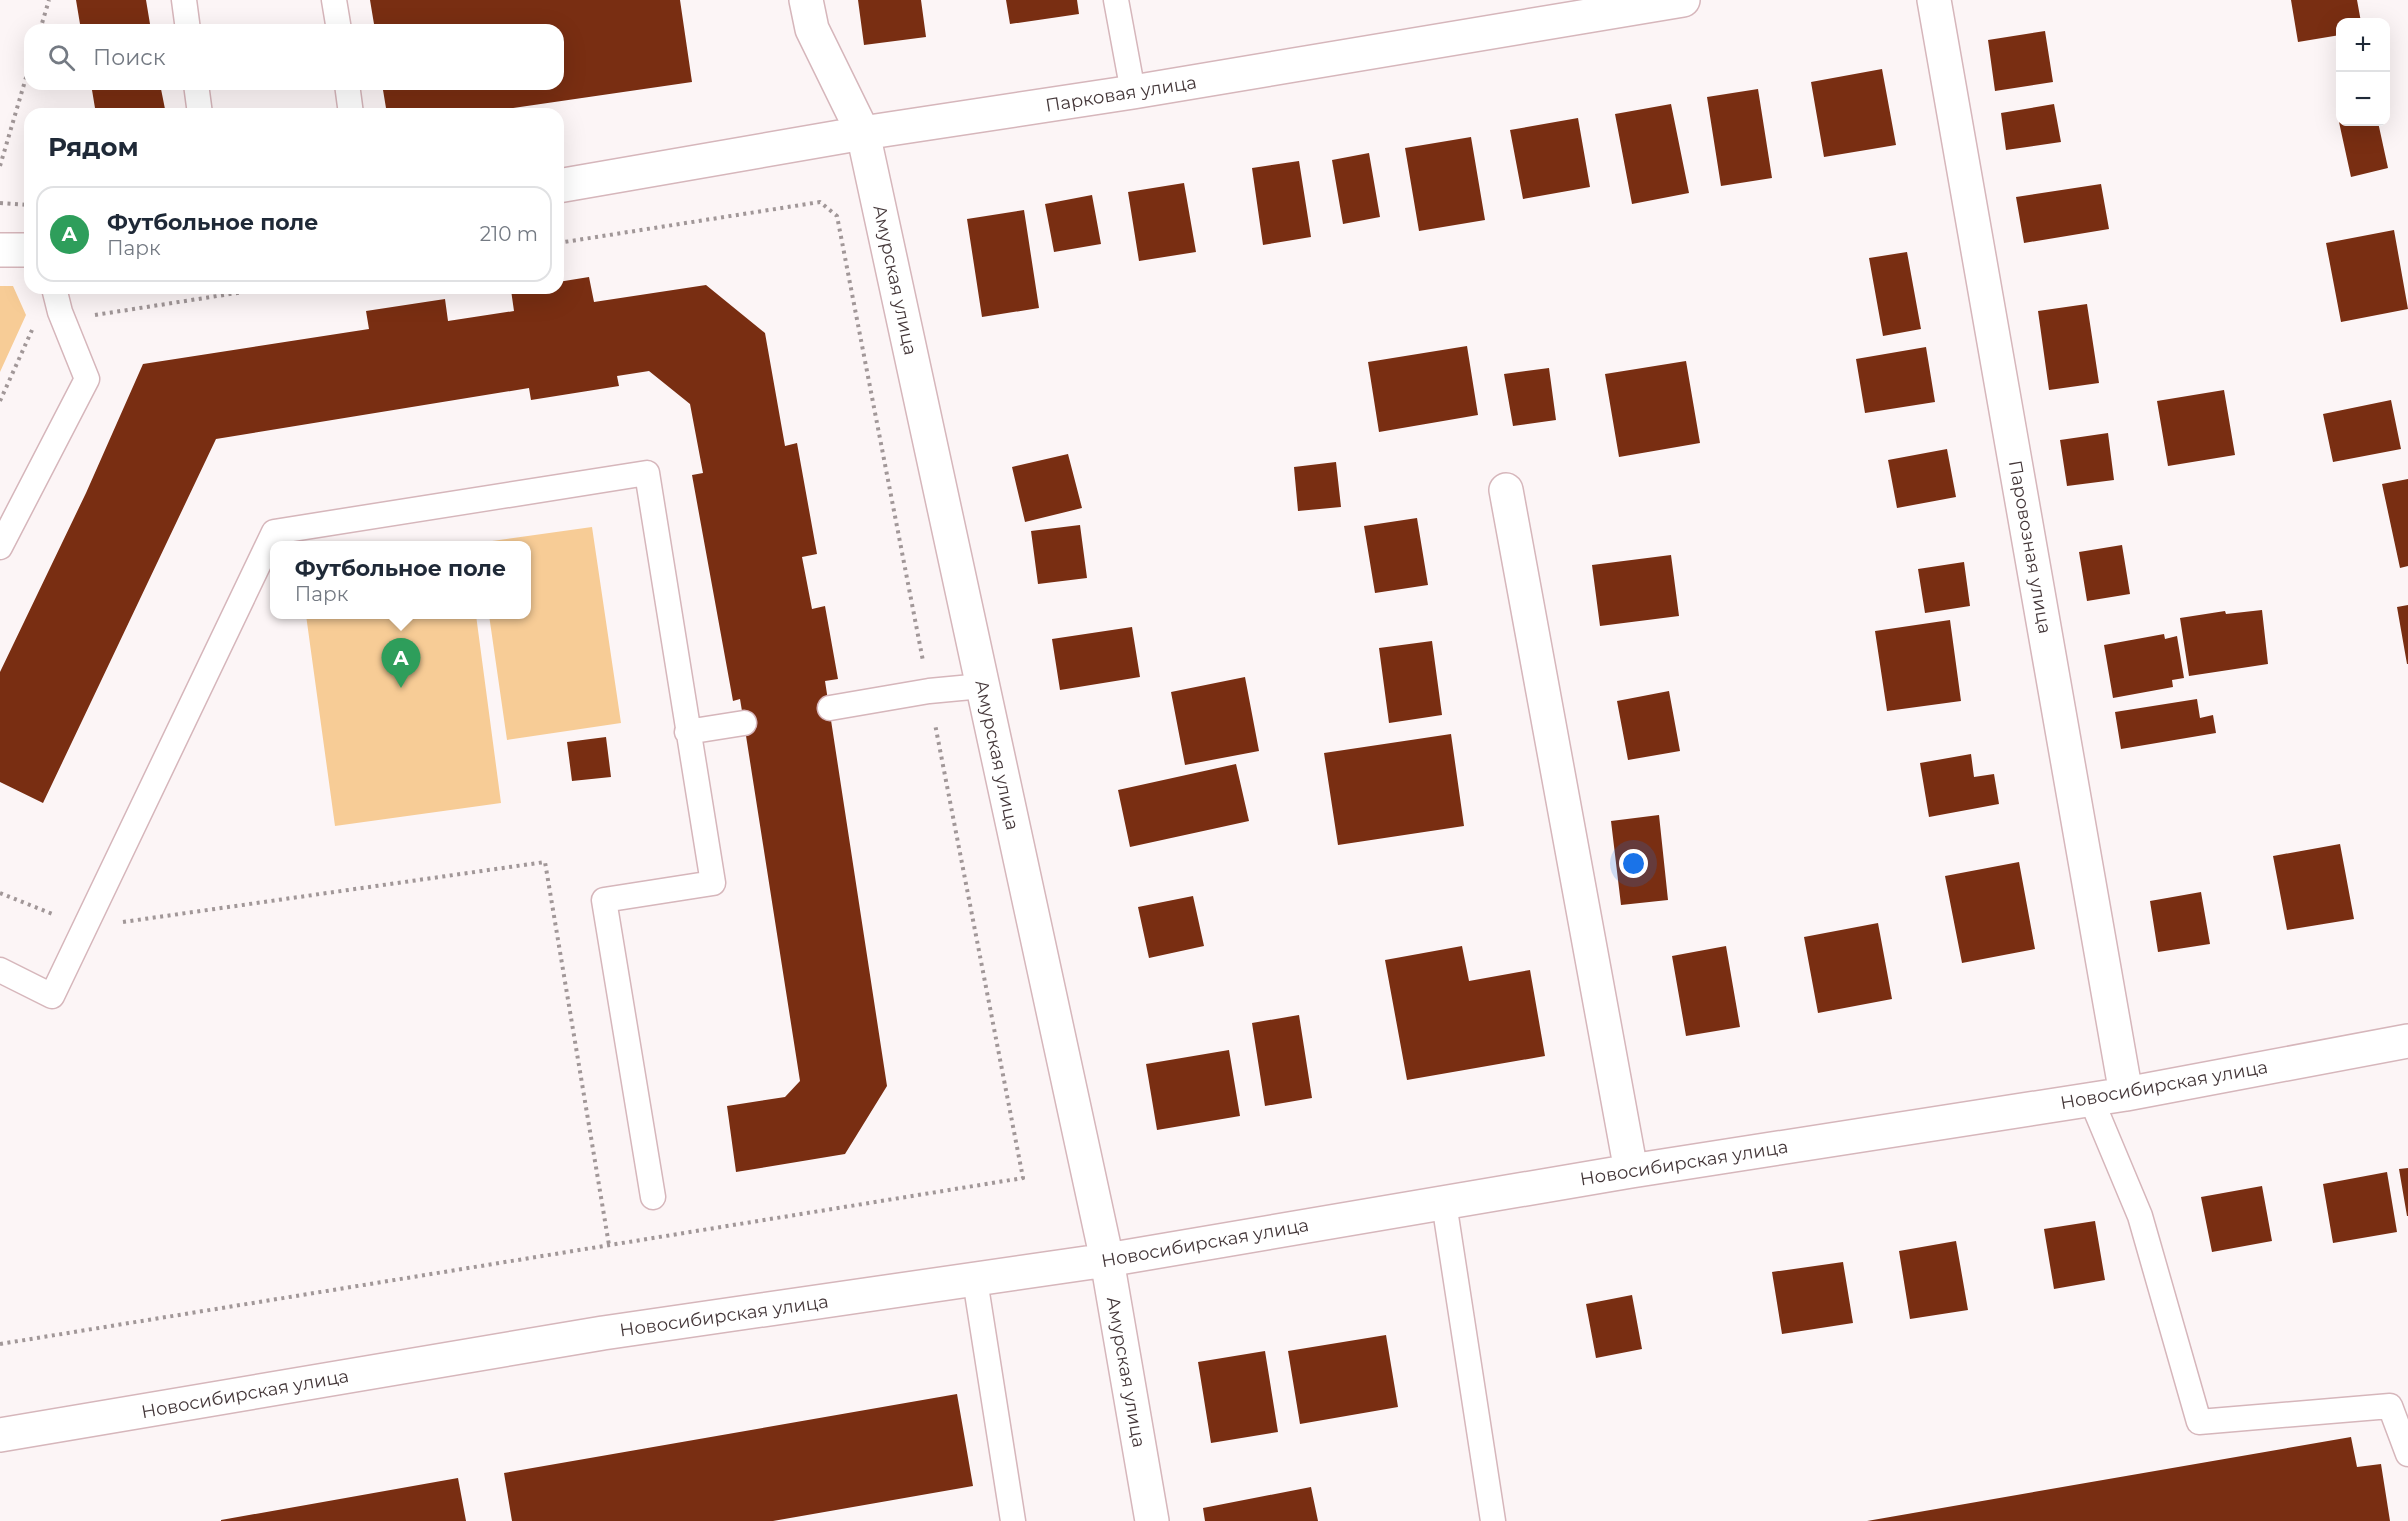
<!DOCTYPE html>
<html lang="ru">
<meta charset="utf-8">
<style>
body{margin:0;font-family:Montserrat,sans-serif;background:#f2f2f3;color:#1f2937}
.controls{position:absolute;right:18px;top:18px;display:grid;overflow:hidden;border-radius:12px;box-shadow:0 6px 24px #0002}
.controls button{width:54px;height:54px;display:grid;place-items:center;padding:0;border:0;border-bottom:2px solid #e0e1e3;background:#fff;color:#1f2937;font:30px sans-serif}
.you{position:absolute;left:1634px;top:864px;width:21px;height:21px;margin:-15px;border:4px solid #fff;border-radius:50%;background:#1a73e8;box-shadow:0 0 0 9px #1a73e833}
.badge{display:grid;place-items:center;width:39px;height:39px;border-radius:50%;background:#0e8a6e;color:#fff;font-size:20px;font-weight:700}
.pin{position:absolute;translate:-50% -50px;filter:drop-shadow(0 2px 3px #0008)}
.pin::after{content:'';position:absolute;top:32px;width:21px;height:18px;background:inherit;clip-path:polygon(0 0,100% 0,50% 100%)}
.popup{position:absolute;left:270px;top:541px;width:261px;height:78px;box-sizing:border-box;display:grid;place-content:center;border-radius:12px;background:#fff;filter:drop-shadow(0 2px 4px #0005);font-size:20px;white-space:nowrap;color:#747a83}
.popup b{font-size:22px;color:#1f2937}
.popup::after{content:'';position:absolute;left:50%;top:100%;margin-left:-12px;border:12px solid transparent;border-top-color:#fff}
.list{margin:0;padding:0;list-style:none}
h2{display:flex;justify-content:space-between;align-items:center;height:78px;margin:0;padding:0 24px;font-size:26px}
h2 small{font-size:20px;font-weight:400;color:#747a83}
.list li{display:grid;grid-template-columns:39px 1fr auto;gap:18px;align-items:center;box-sizing:border-box;height:96px;margin:0 12px 12px;padding:0 12px;border:2px solid #e0e1e3;border-radius:18px}
.list b{display:block;font-size:22px;white-space:nowrap}
.list p{margin:0;font-size:20px;white-space:nowrap;color:#747a83}
.list em{font-size:20px;font-style:normal;color:#747a83}
.icon{flex:none;width:33px;height:33px;fill:none;stroke:currentColor;stroke-width:2;stroke-linecap:round;stroke-linejoin:round}
.map{position:relative;flex:none;width:2408px;height:1521px;overflow:hidden}
.search{position:absolute;background:#fff;box-shadow:0 6px 24px #0002;left:24px;top:24px;width:540px;height:66px;display:flex;align-items:center;gap:15px;box-sizing:border-box;padding:0 21px;border-radius:18px;color:#747a83;font-size:22px}
.panel{position:absolute;background:#fff;box-shadow:0 6px 24px #0002;left:24px;top:108px;width:540px;height:186px;border-radius:18px}
.map>svg:first-child{display:block}
.green{fill:#f7cc96}
.building{fill:#792e12}
.lines{fill:none;stroke-linecap:round;stroke-linejoin:round}
.lane-casing{stroke:#d6b6bb;stroke-width:27}
.street-casing{stroke:#d6b6bb;stroke-width:36}
.path{stroke:#a19798;stroke-width:4;stroke-dasharray:3 4.5;stroke-linecap:butt}
.lane{stroke:#fff;stroke-width:24}
.street{stroke:#fff;stroke-width:33}
.labels{text-anchor:middle;dominant-baseline:central;stroke-width:6;stroke-linejoin:round;paint-order:stroke}
.street-label{font-size:18px;fill:#443739;stroke:#fff}
</style>
<div class="map">
<svg width="2408" height="1521" viewBox="0 0 2408 1521">
<rect width="100%" height="100%" fill="#fcf5f6"/>
<path class="green" d="M0,286H13L26,315L0,372Z
M592,527L621,723L507,740L489,615L527,614V546L478,545V543Z
M306,615H476L501,803L335,826Z"/>
<path class="building" d="M76,0H146L151,30H81Z
M370,0H680L692,82L472,114H387L382,84H558V30H375Z
M858,0H921L926,37L864,45Z
M1006,0H1077L1079,14L1010,24Z
M2291,0H2357L2361,22H2340V35L2298,42Z
M2045,31L2053,82L1995,91L1988,40Z
M1882,69L1896,145L1824,157L1811,82Z
M91,84H160L166,114H96Z
M1758,89L1772,178L1721,186L1707,97Z
M1671,104L1689,193L1632,204L1615,114Z
M2054,104L2061,142L2006,150L2001,113Z
M1578,118L1590,187L1523,199L1510,130Z
M2339,122H2378L2388,168L2351,177Z
M1471,137L1485,220L1419,231L1405,148Z
M1369,153L1380,217L1343,224L1332,160Z
M1299,161L1311,237L1263,245L1252,168Z
M1184,183L1196,252L1139,261L1128,192Z
M2101,184L2109,229L2024,243L2016,197Z
M1092,195L1101,244L1054,252L1045,204Z
M1024,210L1039,308L982,317L967,219Z
M2394,230L2408,309L2341,322L2326,243Z
M1907,252L1921,329L1883,336L1869,258Z
M589,277L594,302L706,285L765,333L785,446L797,443L817,554L802,557L812,609L825,606L838,679L825,681L887,1086L845,1154L736,1172L727,1106L785,1097L800,1081L744,723L740,699L733,701L692,475L703,473L690,404L649,371L617,376L619,386L531,400L529,388L216,439L43,803L0,782V672L86,493L143,364L369,329L366,311L445,299L448,321L514,311L511,290L558,288V282Z
M2087,304L2099,383L2049,390L2038,311Z
M1467,346L1478,415L1379,432L1368,362Z
M1926,347L1935,402L1865,413L1856,359Z
M1686,361L1700,443L1619,457L1605,374Z
M1549,368L1556,420L1513,426L1504,374Z
M2224,390L2235,455L2168,466L2157,401Z
M2391,400L2401,449L2333,462L2323,414Z
M2108,433L2114,480L2067,486L2060,440Z
M1947,449L1956,497L1897,508L1888,460Z
M1068,454L1082,508L1025,522L1012,467Z
M1336,462L1341,507L1298,511L1294,467Z
M2408,479V566L2400,568L2382,484Z
M1417,518L1428,585L1375,593L1364,526Z
M1080,525L1087,578L1038,584L1031,531Z
M2122,545L2130,594L2087,601L2079,552Z
M1671,555L1679,616L1600,626L1592,565Z
M1964,562L1970,606L1925,613L1918,569Z
M2408,605V664H2407L2397,607Z
M2262,610L2268,664L2189,676L2180,618L2225,611L2226,614Z
M1950,620L1961,701L1887,711L1875,631Z
M1132,627L1140,677L1060,690L1052,639Z
M2164,634L2165,639L2177,636L2184,678L2172,680L2173,687L2113,698L2104,645Z
M1432,641L1442,715L1389,723L1379,648Z
M1245,677L1259,751L1185,765L1171,692Z
M1669,691L1680,751L1628,760L1617,701Z
M2197,699L2200,718L2213,715L2216,733L2121,749L2115,712Z
M1451,734L1464,826L1338,845L1324,753Z
M606,737L611,777L572,781L567,742Z
M1971,754L1974,777L1994,774L1999,804L1929,817L1920,763Z
M1236,764L1249,821L1130,847L1118,790Z
M1659,815L1668,900L1621,905L1611,821Z
M2340,844L2354,919L2287,930L2273,856Z
M2019,862L2035,949L1962,963L1945,876Z
M2201,892L2210,944L2158,952L2150,901Z
M1193,896L1204,946L1149,958L1138,907Z
M1878,923L1892,999L1818,1013L1804,937Z
M1462,946L1469,981L1530,970L1545,1056L1407,1080L1385,960Z
M1726,946L1740,1027L1686,1036L1672,956Z
M1299,1015L1312,1098L1265,1106L1252,1023Z
M1229,1050L1240,1116L1157,1130L1146,1064Z
M2408,1168V1216H2407L2399,1169Z
M2387,1172L2397,1232L2333,1243L2323,1184Z
M2262,1186L2272,1241L2212,1252L2201,1197Z
M2095,1221L2105,1280L2054,1289L2044,1229Z
M1956,1241L1968,1310L1910,1319L1899,1251Z
M1843,1262L1853,1323L1782,1334L1772,1272Z
M1632,1295L1642,1349L1596,1358L1586,1304Z
M1386,1335L1398,1407L1300,1424L1288,1351Z
M1265,1351L1278,1432L1211,1443L1198,1362Z
M957,1394L973,1486L773,1521H512L504,1473Z
M2351,1437L2357,1467L2381,1464L2390,1521H1867Z
M458,1478L466,1521H221V1520Z
M1311,1487L1318,1521H1205L1203,1508Z"/>
<g class="lines">
<g class="lane-casing">
<path id="lane" d="M184,0L188,30
M334,0L339,30
M1116,0L1133,92
M196,84L200,114
M347,84L351,114
M0,547L87,379L60,312L54,288
M830,708L929,691L982,686
M687,732L744,723
M0,970L52,996L274,532L647,473L713,883L604,900L653,1197
M2091,1099L2140,1216L2199,1422L2390,1406L2408,1454
M1444,1203L1493,1521
M975,1280L1013,1521"/>
</g>
<g class="street-casing">
<path id="street" d="M806,0L812,29L863,133L1107,1260L1152,1521
M1934,0L2126,1094
M558,186L863,133L1133,92L1683,0
M0,250H30
M1506,490L1631,1171
M0,1435L603,1333L1107,1260L1631,1171L2126,1094L2408,1041"/>
</g>
<path class="path" d="M40,30L49,0
M0,166L30,64
M0,203L30,205
M558,243L820,202L837,216L923,661
M95,315L269,288
M0,401L32,330
M0,893L55,915
M123,922L545,862L609,1245
M0,1344L1023,1178L935,724"/>
<use href="#lane" class="lane"/>
<use href="#street" class="street"/>
</g>
<g class="labels">
<g class="street-label">
<text transform="translate(1121 94) rotate(-9)">Парковая улица</text>
<text transform="translate(895 280) rotate(78)">Амурская улица</text>
<text transform="translate(2030 547) rotate(80)">Паровозная улица</text>
<text transform="translate(997 755) rotate(78)">Амурская улица</text>
<text transform="translate(2164 1085) rotate(-10)">Новосибирская улица</text>
<text transform="translate(1684 1163) rotate(-9)">Новосибирская улица</text>
<text transform="translate(1205 1243) rotate(-10)">Новосибирская улица</text>
<text transform="translate(724 1316) rotate(-8)">Новосибирская улица</text>
<text transform="translate(1126 1372) rotate(80)">Амурская улица</text>
<text transform="translate(245 1394) rotate(-10)">Новосибирская улица</text>
</g>
</g>
</svg>
<div class="controls">
<button>+</button>
<button>−</button>
</div>
<div class="you"></div>
<div class="pin badge" style="left:401px;top:688px;background:#2e9e5b">A</div>
<div class="popup"><b>Футбольное поле</b>Парк</div>
<div class="search"><svg class="icon" aria-label="search" viewBox="0 0 24 24"><circle cx="10" cy="10" r="6"/><path d="M15 15l6 6"/></svg>Поиск</div>
<section class="panel">
<h2>Рядом<small></small></h2>
<ul class="list">
<li><span class="badge" style="background:#2e9e5b">A</span><div><b>Футбольное поле</b><p>Парк</p></div><em>210 m</em></li>
</ul>
</section>
</div>
